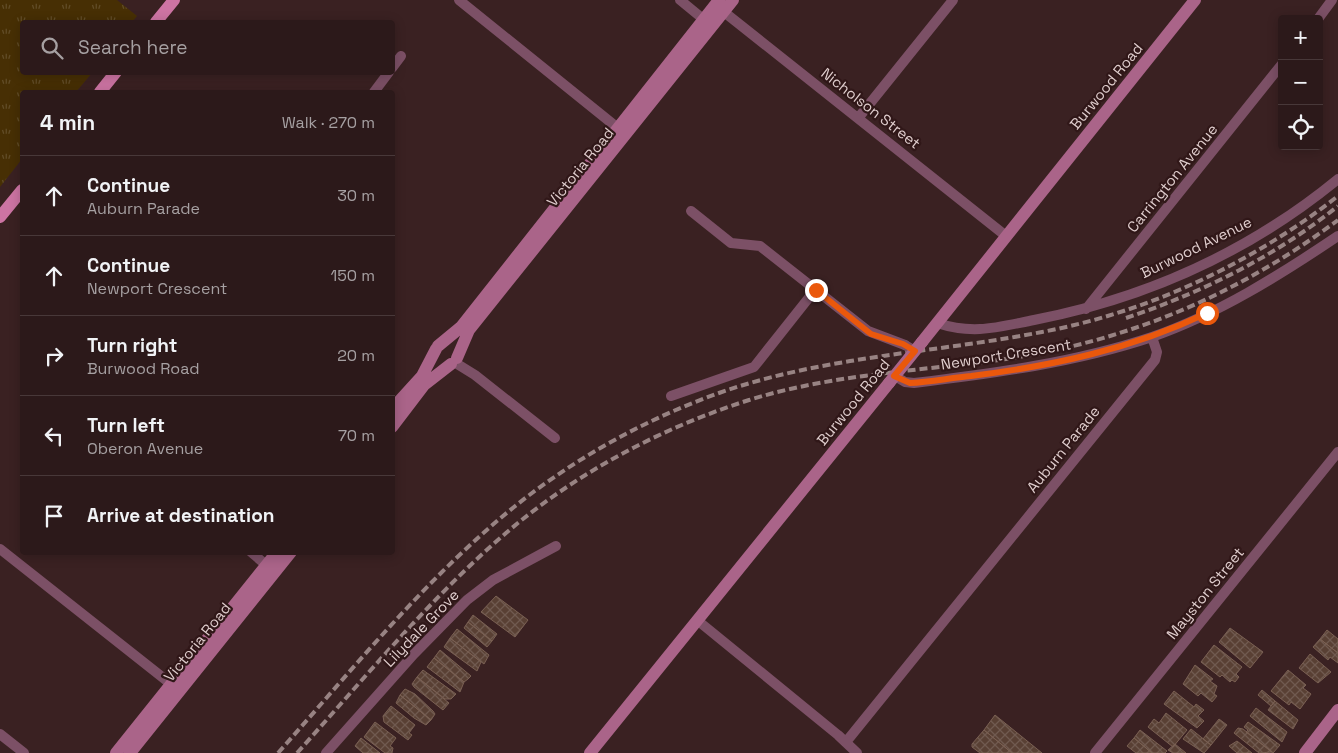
<!DOCTYPE html>
<meta charset="utf-8">
<style>
body{margin:0;font-family:"Space Grotesk",sans-serif;background:#342223;color:#f1f3f6}
.controls{position:absolute;right:15px;top:15px;display:grid;overflow:hidden;border-radius:5px;box-shadow:0 2px 12px #0003}
.controls button{width:45px;height:45px;display:grid;place-items:center;padding:0;border:0;border-bottom:1px solid #483839;background:#2c191a;color:#f1f3f6;font:25px sans-serif}
.stop{position:absolute;width:15px;height:15px;margin:-11px;border:4px solid #ea580c;border-radius:50%;background:#fff}
.stop.end{background:#ea580c;border-color:#fff;box-shadow:0 1px 5px #0008}
.list{margin:0;padding:0;list-style:none}
h2{display:flex;justify-content:space-between;align-items:center;height:65px;margin:0;padding:0 20px;font-size:21px}
h2 small{font-size:16px;font-weight:400;color:#a6a0a2}
.list li{display:grid;grid-template-columns:32px 1fr auto;gap:15px;align-items:center;box-sizing:border-box;height:80px;padding:0 20px;border-top:1px solid #483839}
.list b{display:block;font-size:19px;white-space:nowrap}
.list p{margin:0;font-size:16px;white-space:nowrap;color:#a6a0a2}
.list em{font-size:16px;font-style:normal;color:#a6a0a2}
.icon{flex:none;width:28px;height:28px;fill:none;stroke:currentColor;stroke-width:2;stroke-linecap:round;stroke-linejoin:round}
.map{position:relative;flex:none;width:1338px;height:753px;overflow:hidden}
.search{position:absolute;background:#2c191a;box-shadow:0 2px 12px #0003;left:20px;top:20px;width:375px;height:55px;display:flex;align-items:center;gap:12px;box-sizing:border-box;padding:0 18px;border-radius:5px;color:#a6a0a2;font-size:19px}
.panel{position:absolute;background:#2c191a;box-shadow:0 2px 12px #0003;left:20px;top:90px;width:375px;height:465px;border-radius:5px}
.map>svg:first-child{display:block}
.park{fill:url(#park-tufts)}
.building{fill:url(#building-cross-hatch);stroke:#7a6053}
.lines{fill:none;stroke-linecap:round;stroke-linejoin:round}
.street{stroke:#7c5066;stroke-width:10}
.secondary{stroke:#aa6489;stroke-width:12}
.primary{stroke:#cd74a3;stroke-width:12}
.rail{stroke:#988383;stroke-width:4;stroke-dasharray:8 4;stroke-linecap:butt}
.street-bridge{stroke:#7c5066;stroke-width:10}
.secondary-bridge{stroke:#aa6489;stroke-width:12}
.route{stroke:#ea580c;stroke-width:6}
.labels{text-anchor:middle;dominant-baseline:central;stroke-width:4.5;stroke-linejoin:round;paint-order:stroke}
.street-label{font-size:15px;fill:#dfcdcd;stroke:#301718}
</style>
<div class="map">
<svg width="1338" height="753" viewBox="0 0 1338 753">
<defs>
<pattern id="park-tufts" width="24" height="20" patternUnits="userSpaceOnUse" patternTransform="scale(1.25)"><rect width="24" height="20" fill="#472f04"/><path d="M3 7l-1-3M5 7V3M7 7l1-3M15 17l-1-3M17 17v-4M19 17l1-3" fill="none" stroke="#614c27"/></pattern>
<pattern id="building-cross-hatch" width="8" height="8" patternUnits="userSpaceOnUse" patternTransform="scale(1.25)"><rect width="8" height="8" fill="#594034"/><path d="M0 0l8 8M0 8l8-8" fill="none" stroke="#705a50"/></pattern>
</defs>
<rect width="100%" height="100%" fill="#3a2122"/>
<path class="park" d="M0,0H117L137,16L132,22H22V72L92,73L76,92H22V159L0,187Z"/>
<path class="building" d="M496,596L528,620L515,637L481,612Z
M473,615L497,634L492,641L468,622Z
M468,622L492,641L487,647L464,628Z
M1230,628L1263,652L1250,668L1219,642Z
M457,629L489,655L484,664L450,638Z
M1327,630L1338,639V653L1320,639Z
M450,638L481,662L477,671L444,647Z
M1320,639L1338,653V663L1330,657L1328,660L1313,647Z
M1214,645L1242,667L1236,674L1239,677L1235,682L1232,680L1230,682L1222,675L1220,677L1201,662Z
M440,650L471,676L468,679L464,682L434,658Z
M1310,654L1331,672L1318,683L1299,668Z
M434,658L464,682L460,692L427,667Z
M1195,665L1213,679L1210,681L1217,686L1214,694L1217,696L1212,702L1201,693L1198,696L1183,684Z
M423,670L456,694L451,699H445L417,677Z
M1288,670L1306,685L1303,688L1311,694L1300,709L1291,702L1289,705L1271,691Z
M417,677L449,703L443,710L414,687L412,684Z
M405,689L415,694L433,711L435,714L431,720L400,695Z
M1262,690L1275,701L1271,706L1258,695Z
M1174,691L1194,707L1196,704L1204,710L1198,716L1204,721L1197,728L1164,704Z
M400,695L431,720L426,725L414,718L396,703Z
M1275,701L1298,720L1293,729L1268,710Z
M391,706L415,725L409,733L412,735L408,740L384,722L383,716Z
M1256,708L1287,732L1282,742L1250,716Z
M1166,713L1187,730L1173,747L1148,727L1154,719L1159,723Z
M995,715L1042,753H1012L984,730Z
M1219,719L1227,725L1211,745L1203,739Z
M375,722L396,738L390,746L393,748L392,753H385L364,737Z
M1248,722L1280,745L1273,753L1246,732L1248,730L1244,727Z
M1238,728L1243,729L1272,752L1259,753L1234,733Z
M1191,729L1211,745L1204,753L1183,739Z
M984,730L1012,753H980L972,747V744Z
M1140,730L1167,751L1165,753H1152L1134,738Z
M361,738L380,753H363L355,746Z
M1134,738L1152,753H1136L1127,746Z
M1237,741L1252,753H1237L1229,746Z
M1175,744L1186,753H1173L1168,750Z"/>
<g class="lines">
<path class="street" d="M459,0L624,133
M680,0L708,23
M719,8L1006,236
M1318,19L1332,0
M392,68L401,56
M374,92L389,72
M859,117L953,0
M691,211L731,243L760,246L868,331L905,345
M1086,309L1282,64
M937,323C974,335 998,327 1034,320C1147,298 1249,252 1338,179
M454,362L475,375L555,438
M895,376L905,382L914,383C995,373 1074,363 1152,337C1218,314 1280,275 1338,236
M671,396L754,367L815,290
M0,549L176,688
M251,552L272,570
M697,620L838,735L857,753
M0,734L24,753
M846,742L1155,360L1157,352L1152,337
M326,753L414,654L467,600L493,580L556,546
M1095,753L1338,452"/>
<path class="secondary" d="M922,342L1195,0
M438,346L461,327L719,0
M457,358L469,330L733,0
M392,409L422,376L436,349
M392,427L424,385L451,364
M116,753L277,552
M130,753L291,552
M590,753L889,383
M1305,753L1338,710"/>
<path class="primary" d="M156,22L174,0
M100,92L116,72
M0,217L22,190"/>
<path class="rail" d="M1126,318C1201,293 1276,256 1338,206
M278,753C353,669 426,578 514,507C575,458 646,419 719,393C824,356 934,353 1042,332C1149,312 1252,263 1338,196
M297,753C365,678 429,599 506,533C576,473 661,428 749,400C833,374 920,371 1006,359C1129,341 1239,294 1338,220"/>
<path class="street-bridge" d="M905,345L915,351"/>
<path class="secondary-bridge" d="M889,383L922,342"/>
</g>
<g class="lines">
<path class="route" d="M816,290L871,334L903,344L915,351L894,376L910,383C930,382 950,378 971,376C1052,366 1132,349 1207,313"/>
</g>
<g class="labels">
<g class="street-label">
<text transform="translate(1106 86) rotate(-51)">Burwood Road</text>
<text transform="translate(871 108) rotate(38)">Nicholson Street</text>
<text transform="translate(580 167) rotate(-51)">Victoria Road</text>
<text transform="translate(1172 178) rotate(-51)">Carrington Avenue</text>
<text transform="translate(1196 247) rotate(-26)">Burwood Avenue</text>
<text transform="translate(1006 354) rotate(-9)">Newport Crescent</text>
<text transform="translate(853 402) rotate(-51)">Burwood Road</text>
<text transform="translate(1063 449) rotate(-51)">Auburn Parade</text>
<text transform="translate(1205 593) rotate(-51)">Mayston Street</text>
<text transform="translate(421 628) rotate(-46)">Lilydale Grove</text>
<text transform="translate(197 642) rotate(-51)">Victoria Road</text>
</g>
</g>
</svg>
<div class="controls">
<button>+</button>
<button>−</button>
<button><svg class="icon" aria-label="locate" viewBox="0 0 24 24"><circle cx="12" cy="12" r="6"/><path d="M12 2v4M12 18v4M2 12h4M18 12h4"/></svg></button>
</div>
<div class="stop" style="left:1207px;top:313px"></div>
<div class="stop end" style="left:816px;top:290px"></div>
<div class="search"><svg class="icon" aria-label="search" viewBox="0 0 24 24"><circle cx="10" cy="10" r="6"/><path d="M15 15l6 6"/></svg>Search here</div>
<section class="panel">
<h2>4 min<small>Walk · 270 m</small></h2>
<ul class="list">
<li><svg class="icon" aria-label="ahead" viewBox="0 0 24 24"><path d="M12 20V5M6 11l6-6 6 6"/></svg><div><b>Continue</b><p>Auburn Parade</p></div><em>30 m</em></li>
<li><svg class="icon" aria-label="ahead" viewBox="0 0 24 24"><path d="M12 20V5M6 11l6-6 6 6"/></svg><div><b>Continue</b><p>Newport Crescent</p></div><em>150 m</em></li>
<li><svg class="icon" aria-label="right" viewBox="0 0 24 24"><path d="M7 20v-9h11M14 6l5 5-5 5"/></svg><div><b>Turn right</b><p>Burwood Road</p></div><em>20 m</em></li>
<li><svg class="icon" aria-label="left" viewBox="0 0 24 24"><path d="M17 20v-9H6M10 6l-5 5 5 5"/></svg><div><b>Turn left</b><p>Oberon Avenue</p></div><em>70 m</em></li>
<li><svg class="icon" aria-label="arrive" viewBox="0 0 24 24"><path d="M6 21V4h12l-3 4 3 4H6"/></svg><div><b>Arrive at destination</b></div></li>
</ul>
</section>
</div>
